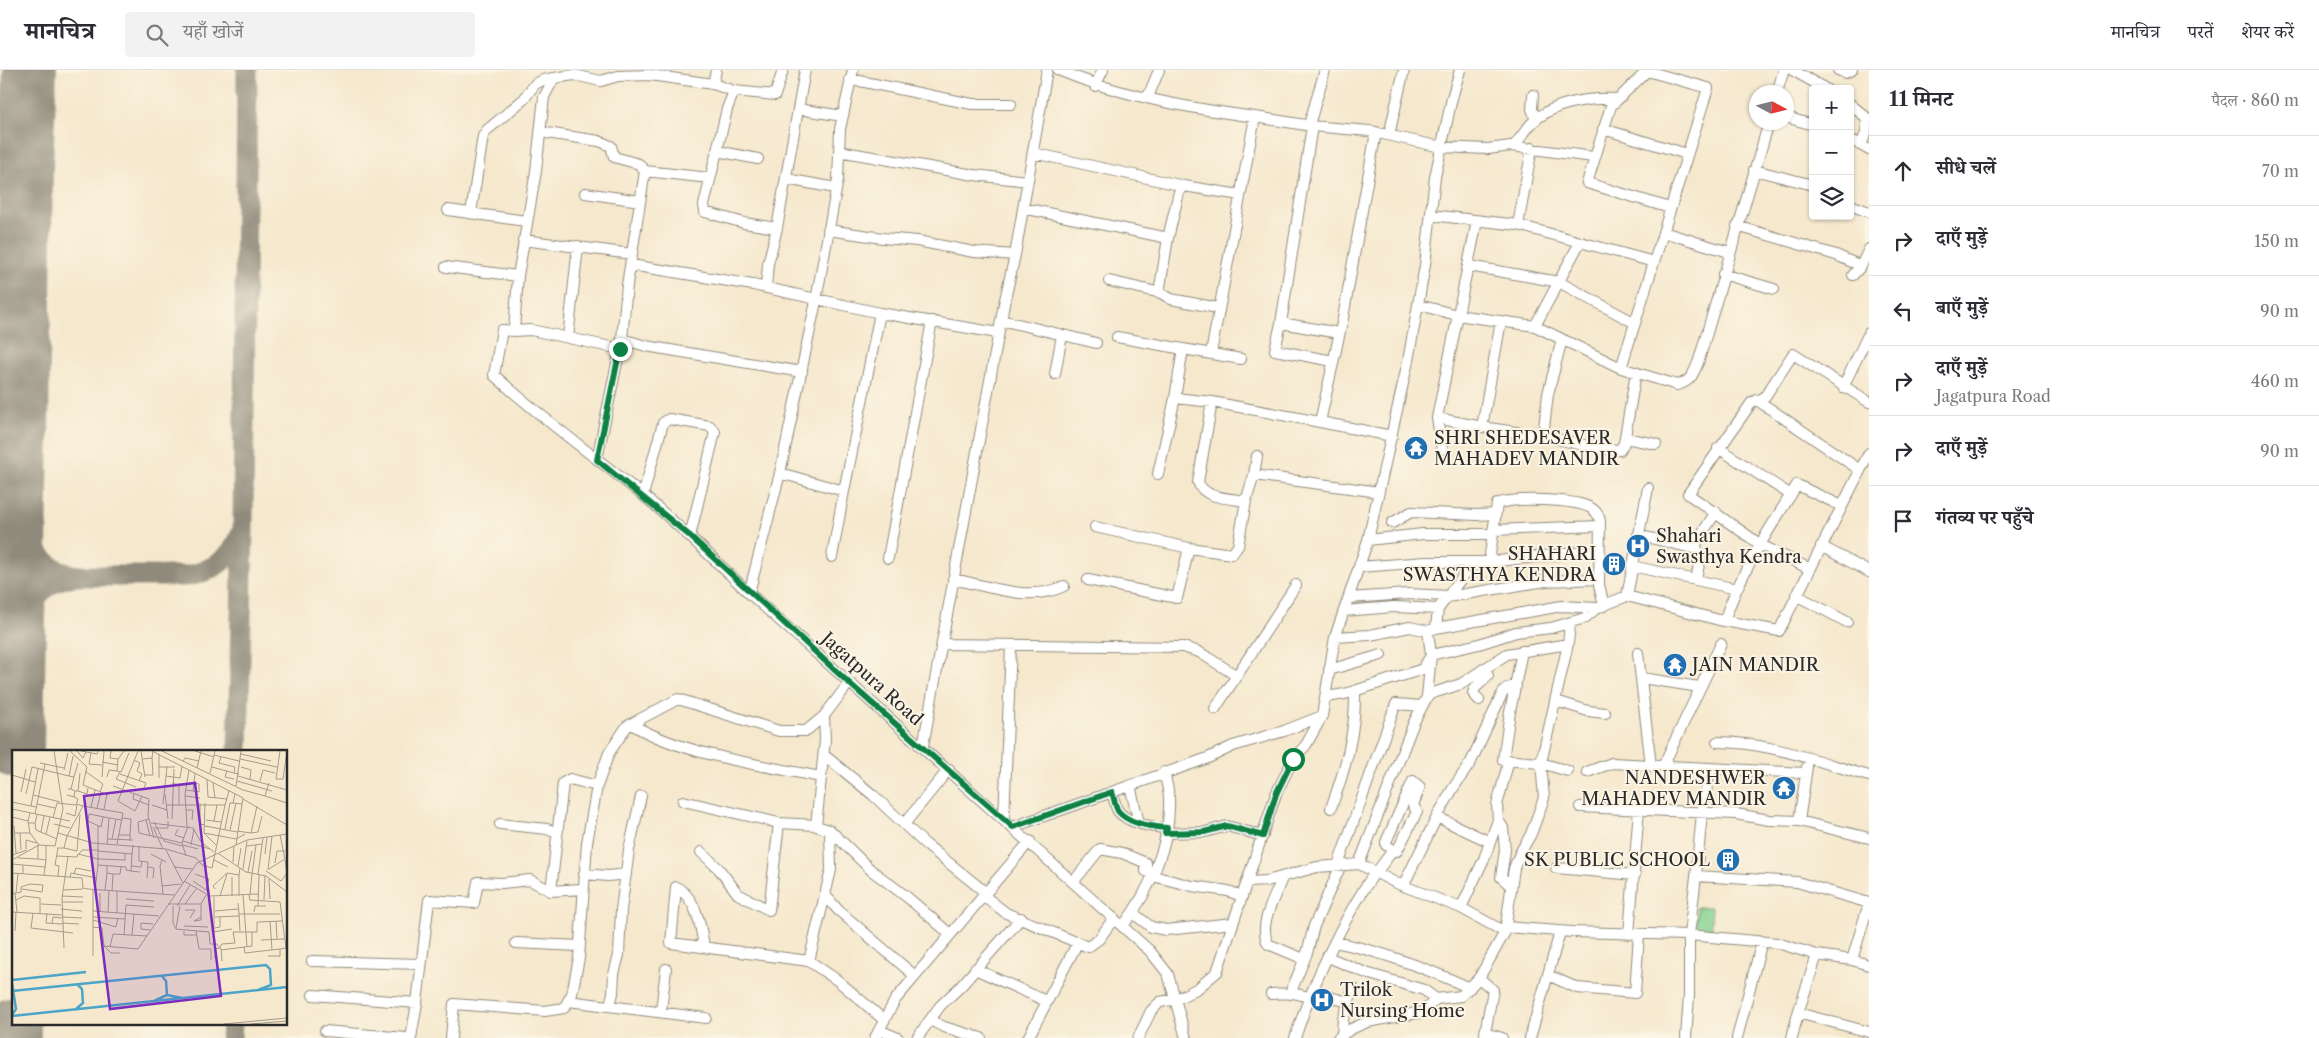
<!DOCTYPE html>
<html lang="hi">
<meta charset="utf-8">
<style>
body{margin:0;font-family:"Libre Caslon Text","Noto Serif Devanagari",serif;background:#f2f2f3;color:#2b2b33}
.controls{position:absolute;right:15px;top:15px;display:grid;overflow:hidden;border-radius:5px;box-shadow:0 1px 4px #0004}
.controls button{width:45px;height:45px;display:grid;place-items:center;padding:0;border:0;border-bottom:1px solid #e1e1e2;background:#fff;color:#2b2b33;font:25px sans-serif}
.compass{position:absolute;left:1749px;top:15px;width:45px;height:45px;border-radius:50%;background:#fff;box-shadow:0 1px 4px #0004;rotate:97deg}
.stop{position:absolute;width:15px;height:15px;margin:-11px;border:4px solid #0b8043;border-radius:50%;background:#fff}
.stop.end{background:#0b8043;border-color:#fff;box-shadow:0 1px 5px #0008}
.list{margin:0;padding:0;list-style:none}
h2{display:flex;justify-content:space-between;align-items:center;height:65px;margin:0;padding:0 20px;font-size:21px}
h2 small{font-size:16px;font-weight:400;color:#7c7c81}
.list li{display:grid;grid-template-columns:32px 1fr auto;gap:15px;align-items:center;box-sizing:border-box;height:70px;padding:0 20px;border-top:1px solid #e1e1e2}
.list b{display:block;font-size:19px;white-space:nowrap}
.list p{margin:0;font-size:16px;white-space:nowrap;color:#7c7c81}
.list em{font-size:16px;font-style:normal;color:#7c7c81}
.icon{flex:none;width:28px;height:28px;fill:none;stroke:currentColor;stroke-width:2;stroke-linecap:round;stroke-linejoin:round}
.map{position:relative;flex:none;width:1869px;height:968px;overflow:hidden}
header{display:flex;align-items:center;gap:30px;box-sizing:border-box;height:70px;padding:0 25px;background:#fff;border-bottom:1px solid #e1e1e2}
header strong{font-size:24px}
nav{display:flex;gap:28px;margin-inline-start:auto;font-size:18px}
.search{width:350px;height:45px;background:#f2f2f3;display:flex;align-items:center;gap:12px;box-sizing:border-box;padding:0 18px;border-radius:5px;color:#7c7c81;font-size:19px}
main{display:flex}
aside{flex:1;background:#fff}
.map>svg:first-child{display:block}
.green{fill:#84d190;stroke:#587e5e}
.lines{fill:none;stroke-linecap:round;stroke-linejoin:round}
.taxiway{stroke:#908a7c;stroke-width:21}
.runway{stroke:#908a7c;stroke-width:54}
.minor-casing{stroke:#908a7c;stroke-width:12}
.minor{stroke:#fff;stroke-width:10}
.route{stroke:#0b8043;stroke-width:6}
.labels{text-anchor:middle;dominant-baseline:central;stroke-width:4;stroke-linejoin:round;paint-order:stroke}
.poi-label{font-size:18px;fill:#2b2b2b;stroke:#fcf5e5;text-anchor:start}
.street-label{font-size:18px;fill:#2b2b2b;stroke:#fcf5e5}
.inset-river{fill:none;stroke:#4ba5c9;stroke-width:2.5}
.inset-road{fill:none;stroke:#a49c8c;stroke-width:1}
.view{fill:#7b2cbf;fill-opacity:0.15;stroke:#7b2cbf;stroke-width:2.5}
.inset-edge{fill:none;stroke:#2b2b2b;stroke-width:2.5}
</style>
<header>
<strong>मानचित्र</strong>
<div class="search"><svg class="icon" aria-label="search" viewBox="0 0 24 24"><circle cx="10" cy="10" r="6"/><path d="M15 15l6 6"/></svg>यहाँ खोजें</div>
<nav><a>मानचित्र</a><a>परतें</a><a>शेयर करें</a></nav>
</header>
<main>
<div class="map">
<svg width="1869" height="968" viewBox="0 0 1869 968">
<rect width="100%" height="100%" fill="#fcf5e5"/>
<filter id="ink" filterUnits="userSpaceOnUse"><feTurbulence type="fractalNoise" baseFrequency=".02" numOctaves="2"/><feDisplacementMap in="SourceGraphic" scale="10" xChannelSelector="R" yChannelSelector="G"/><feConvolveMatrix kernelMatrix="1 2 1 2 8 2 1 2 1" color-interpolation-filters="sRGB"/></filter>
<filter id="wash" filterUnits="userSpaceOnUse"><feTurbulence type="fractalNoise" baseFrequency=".0096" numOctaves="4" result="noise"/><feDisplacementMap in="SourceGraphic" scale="20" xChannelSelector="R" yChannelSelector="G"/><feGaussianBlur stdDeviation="1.12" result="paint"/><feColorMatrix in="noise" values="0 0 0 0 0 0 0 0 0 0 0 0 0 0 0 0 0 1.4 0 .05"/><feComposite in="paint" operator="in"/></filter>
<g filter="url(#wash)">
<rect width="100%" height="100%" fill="#f5e8cd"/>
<path class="green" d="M1697,837H1711L1712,859L1696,858Z"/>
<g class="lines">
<path class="taxiway" d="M22,388C24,434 17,495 76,506H187C213,501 233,488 242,462
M17,627C21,581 16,513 75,506
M238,682L243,457L247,0
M231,968L232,954"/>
<path class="runway" d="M17,682L26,99L30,0
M14,968V954"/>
</g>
</g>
<g filter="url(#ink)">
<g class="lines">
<g class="minor-casing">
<path id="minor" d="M716,0L713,14L650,5L618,6L601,11L574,5L554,8L544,27L536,101L518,206L514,261L502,260L494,305C544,351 599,389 651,432C685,461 717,492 749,523L1150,881L1168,904L1186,968
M1058,0C1120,26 1188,38 1255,47L1211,283
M1792,0L1826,19
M1838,0L1845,3L1852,0
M850,9L972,34H1011
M713,14L734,21
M1095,16L1103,0
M1777,22L1784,0
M1533,25L1532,39L1536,50
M1148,27L1159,0
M1850,34L1867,48L1866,63L1861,75
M798,39L843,46
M1255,47L1312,56L1369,61L1441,77L1488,79L1511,76L1593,87
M1786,47L1813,55
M1309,55L1325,0
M1312,56L1281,253L1275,280L1333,291
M1603,59L1687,84
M540,62L599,71L611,76L614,87L639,94L645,101L627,215L622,269L597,389
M1376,62L1343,248L1320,352L1392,366
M1389,65L1404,0
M1850,69L1869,80
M1514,76C1520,69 1525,61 1531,54C1552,32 1589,28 1617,29
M717,81L758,89
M839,81L974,105L1028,111
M1033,83L1184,116
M1754,100L1813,115
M645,101L710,108
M786,109L836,118
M585,123L640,131
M1850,135L1869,142
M1023,138L1168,168
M448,140L526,151
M471,143L483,66L487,60L524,29L535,14L543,10L554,8
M1431,145L1518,155L1654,192L1621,298
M1518,155L1532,78
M1737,156L1836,185L1861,196
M777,158L744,153L705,142L704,135L727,39L734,21L775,25L783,0
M828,160L883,168L917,171L974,182L1015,185
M1663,162L1729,182
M523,170L632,184
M1654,192L1708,18L1647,1L1611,36L1587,113L1670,138
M631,195L753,215L880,243L844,421L832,487
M1469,196L1559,212L1635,253
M446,197L518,206
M1723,204L1774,219
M1853,205L1861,196L1869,179
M1109,211L1161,223
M766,218L768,194L777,158L805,0
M1419,235L1457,245L1535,256L1621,298L1677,315C1691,312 1694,303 1699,290L1769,52
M1218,238L1171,229L1161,223L1160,217L1168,168L1179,122L1184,116L1240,125
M880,243L998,263
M1001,250L1096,273
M1281,253L1339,263
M1535,256L1580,172
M514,261L531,260L620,279
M1117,267L1183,279
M568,268L578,176
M622,269L646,276L802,302
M1055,304L1062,265
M1843,317L1869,263
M1175,328L1183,279L1241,289
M1757,330L1860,400
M1212,332L1198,412C1204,429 1229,428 1246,431
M1437,348L1482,357L1501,251
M1482,357L1543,366L1602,379L1620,380L1624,373L1636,302
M1543,366L1548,324L1562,269
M1625,368L1656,374
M1718,378L1791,425
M1442,379L1437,348L1477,151
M780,403L844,421
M1158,404L1175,328L1212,332L1320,352
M1254,405L1257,386
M643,425L663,353L669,349L710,356L715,362L690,466
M1392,453L1411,442L1477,445L1495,444
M1095,457L1189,478L1232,484L1238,476L1246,431L1254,405L1379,422
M1493,460L1600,456
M1638,465L1696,479
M1368,470L1423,464H1492
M1821,476L1869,502
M888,488L932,251
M1489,492L1581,482H1600
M1632,496L1737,519
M1359,497L1426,492H1474
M1810,499L1761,475L1688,424L1752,332L1764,328L1793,284L1869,332
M953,509C988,516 1030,533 1064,516
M1696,509L1701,485L1696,479L1697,471L1716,442
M1088,510L1177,528L1189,478
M749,523L780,403L815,236L838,109L840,59L853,0
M1796,525L1847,552
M1627,526L1648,418
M1447,527L1546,511L1599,509
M1349,528L1408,524L1449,526
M1344,541L1394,537L1438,539
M1724,551C1740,503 1770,458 1797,415L1842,436
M1436,558L1562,536L1597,538
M1335,567L1370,565L1410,557L1428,561
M942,574L1183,577L1199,582L1237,606
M1522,581L1510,642L1503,690L1541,693L1568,701
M1638,583L1651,696
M1329,600L1381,585
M1642,608L1699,617
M849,613L824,646L825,670L816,756L830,760L831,800L809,891L837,910L884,950
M1427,625L1461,614L1507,584L1568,574
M1326,627L1345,624L1423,599L1431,585L1479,574L1516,562L1551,558L1585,548L1597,538L1627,526L1719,550L1779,561L1869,383
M1479,630L1473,623L1475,618L1488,606L1484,598
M1556,631L1588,641L1605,643
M1215,639L1296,515
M631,654C683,685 762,695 821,707
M1717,672C1769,672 1819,692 1869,706
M923,676L1004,234L1015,185L1047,0
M824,685L873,725L924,773L985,822
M1509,690L1497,735L1498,750L1503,758L1505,780L1501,807L1511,816
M1663,696L1721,574
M1710,699L1702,743L1696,806L1797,812L1869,833
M1587,702L1612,693L1805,703
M1130,716L1139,753
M1112,722C1114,728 1115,736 1118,741C1129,754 1151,757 1167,758
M683,731L779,753L816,755
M1580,737L1736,744L1769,750L1799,751L1869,768
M1331,738C1345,700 1356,662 1355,621
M1437,747L1452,720L1471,692L1502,624L1507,618L1516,616
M1004,749L1011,575
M1799,751L1807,697
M905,753L949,699
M500,754L547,759L557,763
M1013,757L1208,688L1233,676L1284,661L1322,646
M830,760L871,800L907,827L950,864
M1165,763L1205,762L1227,756L1263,766
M701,782L719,799L738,824L769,840L779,753
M1359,794L1414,652L1427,627L1431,585L1428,561L1436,558L1438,539L1474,492H1489L1497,434C1514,427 1575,429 1591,438C1596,441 1599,445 1600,451L1599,515L1604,536
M1338,795L1394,639L1396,634L1422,636
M1556,798L1635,805
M1376,803L1393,780L1397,781L1417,742L1413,735L1420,717L1413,711L1386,772V775L1393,780
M584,804L608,806L626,804
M1153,806L1192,816L1228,821L1242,826
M1282,808C1275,828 1258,853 1268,874L1304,889
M1074,811L1100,779L1122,783L1146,793V801L1154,804
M1248,812L1267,811L1317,797L1359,794L1396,813L1461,838L1505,862
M1403,816L1437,747L1490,772
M551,821L563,713L570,709L597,716
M825,825L838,840L915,906
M983,825L1006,843L1088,877L1099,869L1114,848
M1461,838L1484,789L1498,750
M1133,843L1151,857L1166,860L1233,853
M1123,856C1149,822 1171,774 1169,729C1169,721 1166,711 1164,702
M1506,857L1572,862L1689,865L1777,873L1817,885L1852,890L1869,895
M1629,864L1639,739
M1335,872C1381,881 1428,899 1470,918
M516,873L579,876
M704,877C701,856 696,827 676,817L671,873L809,891
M1817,885L1798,943L1869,962
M1328,887L1366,903L1424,920L1436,929
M1852,890L1869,833
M312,891L421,894
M975,899L1046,931
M1548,905L1577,918L1635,923L1639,864
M1479,908L1493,920L1485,963L1502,968
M1312,922L1348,932
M1271,924L1293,923L1309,927
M1290,924L1307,883L1314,856L1341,795
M313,925L417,933L429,830L474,833L478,812L502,813L530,810L551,821L582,819
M568,931L706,948
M610,935L613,923L614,904L619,885L621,840L629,780L641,726
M661,941L666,899
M930,950L944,957L981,968
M879,960L898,968
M325,961L406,968
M1342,965L1343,949L1353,918
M411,968L417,933
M451,968L454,934L545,941L564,938L572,924L579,888L587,773L597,716L609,683L627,656L678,629L779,661H806L824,646
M875,968L895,930L1030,771
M917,968L940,936L961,916L1021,848
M1028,968L1078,872
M1138,968L1151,941L1160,932L1177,929L1198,918L1217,902L1276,724L1293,689L1306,675L1322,646L1335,567L1368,470L1408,291L1425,195L1435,107L1452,28L1460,0
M1295,968C1313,912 1342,851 1375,802
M1338,968L1351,959L1367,952L1423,942L1436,929L1461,926L1479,908L1505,862L1514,798L1520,783L1531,764L1544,728L1541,693L1568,574L1570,553
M1530,968L1560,862
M1686,968L1689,926V865L1696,806
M1737,968L1762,871
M1792,968L1798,943"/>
</g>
<use href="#minor" class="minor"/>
</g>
</g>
<g class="lines" filter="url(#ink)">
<path class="route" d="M620,279L597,390L690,466L849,613L1013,757L1112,722C1114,728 1115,736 1118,741C1129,754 1151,757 1167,758L1165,763L1204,762L1227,756L1263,766L1276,724L1293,689"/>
</g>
<defs>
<g id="temple-disc" transform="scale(1.25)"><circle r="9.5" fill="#1f6fb2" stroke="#fcf5e5"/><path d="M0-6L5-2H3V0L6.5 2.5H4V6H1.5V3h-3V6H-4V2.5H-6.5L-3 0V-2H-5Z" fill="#fff"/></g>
<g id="hospital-disc" transform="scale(1.25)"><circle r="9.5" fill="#1f6fb2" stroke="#fcf5e5"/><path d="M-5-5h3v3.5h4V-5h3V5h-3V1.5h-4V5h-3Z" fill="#fff"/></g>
<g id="building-disc" transform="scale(1.25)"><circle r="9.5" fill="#1f6fb2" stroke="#fcf5e5"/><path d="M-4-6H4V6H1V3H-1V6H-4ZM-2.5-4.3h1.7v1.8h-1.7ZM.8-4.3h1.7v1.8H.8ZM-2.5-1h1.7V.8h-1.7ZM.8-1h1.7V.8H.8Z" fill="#fff"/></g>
</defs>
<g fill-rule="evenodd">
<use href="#temple-disc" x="1416" y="378"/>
<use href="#hospital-disc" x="1638" y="476"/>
<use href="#building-disc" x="1614" y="494"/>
<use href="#temple-disc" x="1675" y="595"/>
<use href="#temple-disc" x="1784" y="718"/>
<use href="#building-disc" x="1728" y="790"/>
<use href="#hospital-disc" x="1322" y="930"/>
</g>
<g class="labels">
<g class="poi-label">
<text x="1434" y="368">SHRI SHEDESAVER<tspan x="1434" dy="21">MAHADEV MANDIR</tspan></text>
<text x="1656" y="466">Shahari<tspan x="1656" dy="21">Swasthya Kendra</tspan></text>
<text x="1596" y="484" text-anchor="end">SHAHARI<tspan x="1596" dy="21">SWASTHYA KENDRA</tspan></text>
<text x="1692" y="595">JAIN MANDIR</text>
<text x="1766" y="708" text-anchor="end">NANDESHWER<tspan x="1766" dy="21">MAHADEV MANDIR</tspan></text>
<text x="1710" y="790" text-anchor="end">SK PUBLIC SCHOOL</text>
<text x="1340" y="920">Trilok<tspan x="1340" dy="21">Nursing Home</tspan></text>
</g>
<g class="street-label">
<text transform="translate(872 609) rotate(42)">Jagatpura Road</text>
</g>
</g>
<g transform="translate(12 680)">
<rect width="275" height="275" fill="#f5e8cd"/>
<path class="inset-river" d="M0,230L74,222M0,233L4,259L0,265M0,241L254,215L258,219L259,235L246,240M155,245L170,248M142,251L155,245L154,231L149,225M64,259L71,253L70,239L66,235M0,266L275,237"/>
<path class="inset-road" d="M58,1L75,17L71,35L96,45M65,1L71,8L74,2M69,1L85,4L86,1M99,1L98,8L106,9L112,1M126,1L106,51L123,61L130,46M129,1L133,27M140,1L231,48L224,95M150,1L231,40L253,46M183,1L202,7M268,1L264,29H271L275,2M79,3L77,14L90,15M147,4V28M229,4L259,11M202,5L227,11M209,7L207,13L223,17L222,23L227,24M106,9L105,21L109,22L117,3M130,9L140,8L141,1M228,9L265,17M122,10L128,13L125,21L130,24L127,31M171,11L173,8L187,11M90,12L106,15M28,13L52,18M147,17H163M200,17L222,23M229,17L239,20L238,29M185,18L189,1M52,20L56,3M73,21L91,34L88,42M215,21L213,27L222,29M108,22L104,29L124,37M198,23L203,1M108,24L134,33L132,38M0,25L23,32M133,25H141L140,8M57,26L62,27L66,13M154,26L168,28L170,16M226,26L275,40M90,27L92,1M95,27L97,20L105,21M195,29L196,47L215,49M225,31L260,41M248,31L251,20L263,23M201,33L203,48M257,33L253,46L275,53M101,36L137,49L136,66L142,88M224,36L229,1M56,39H59L62,27M174,40L181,41L183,23M63,41H66L68,23M66,41L75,44L76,38M181,41L187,42V34L182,33M9,42L14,19M122,43L121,49L137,55M14,44L20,17L57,26L61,6M153,44L156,69M223,44L221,53L230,54M21,45L48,52M55,45L62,47L63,41L59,39M173,46L188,48M231,49L275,75M0,52L24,57M188,53V74L193,75M193,53L192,83L224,89L233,84M25,54L43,58M151,54L155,17M140,55L155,60M154,55H167V35L160,33M167,55H213L217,41M19,56L26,19M71,56L111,63L105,94M79,57L83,40M85,58L89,42M0,59L58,71M92,59L95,44M174,60H181L180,70M54,63L63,66L65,55M23,64L33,14M0,67L16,71L18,63M91,67L89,77L76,71L77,64L97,68M41,68L45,53L64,55L66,49L62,47M110,68L119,69L118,85M137,69L126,72L127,83L170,93M160,69L162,19M134,70L138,86M194,70L209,72M16,71L18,83L27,95M202,71L205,55M142,72L150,88M16,73H23L25,65M23,73L24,80L45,89M139,73L181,78L189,92L202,102M42,74L58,78M2,76L4,103M86,76V115M175,76L173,44L177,20M193,76L225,82M141,77L151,99M143,78H156V71M166,79L163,85L172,88M213,79L218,53H221M218,80L224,53M225,81L239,83L245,56M29,82L32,66M2,83H18M8,83L9,100M46,83L81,93L154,99L184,108L190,115L200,118L213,55M192,83L204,95M239,83L246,82L250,66M34,84L38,67M106,85H118V91M55,86L71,56L65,54M151,88L152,91L170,96M95,89L121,90M100,89L104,69M171,91L198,99M95,94L97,68L110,70M171,95L186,99M179,95L182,79M127,96V111L136,112L135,128M235,96L250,94M45,98H52L55,86M52,98L65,101L68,64M14,99V90L25,93M154,100L171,133M86,101L120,104L121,95M67,104L70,100H86M120,104L119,121L128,122M139,104L154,112M207,104L234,122L254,126L275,142M253,104L255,87M0,105L15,100M45,106L65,107L66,104L86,109M174,106L170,93L176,76M6,108L26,109V95M26,109L34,110V96M86,109L113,110V103M0,110L27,95L43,96L51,59L42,1M150,110L148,116L151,144M202,110L216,117M221,112L222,96M263,113L265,101H273M0,114L11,115V123M11,115L33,117M95,116V123L101,124H108L109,117M119,116L129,117L130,111M226,116L229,98M136,117L142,118L141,128M162,117L180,119M231,119L235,91M257,119L273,109L268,85M256,120L260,86M254,121L269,131L275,123L273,110M236,122L240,101M0,123L70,128L71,138L76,139L162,145M62,124L64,118L79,121M183,124L197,129L194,140M240,124L244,95M246,124L251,88M32,125L34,110M46,126L47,116L43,115L46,98M58,127L59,123L85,128M257,129L258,149M172,131L198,146L246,144M181,131L197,142L196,146M150,136L169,134M203,139L201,136L215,123L227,125L228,118M52,140L71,139M81,140V206M83,140L86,115L114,117V120L119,121M93,140L95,123M100,141L101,124M3,143L5,162M4,143L9,142V137L18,134L31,135L30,142L10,139M0,144L4,143L6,123M231,145L235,197M237,145L238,150L268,152L274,198L268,199V206H256M238,145L240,124M50,146L71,147M208,146L215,124M220,146V127M227,146V125M202,147V181M114,149L142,151M4,150L12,146L28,148V163M252,150L253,126M50,152H71M226,153L227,164H268M29,154L49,155M156,154H189L194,145M173,154L184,139M161,156V173L164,179L197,182L198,194H205L209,199L210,211M165,156L178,135M246,156L247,125M49,159L70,161M173,160H183L178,168M81,161L147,166M203,161L226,159M0,162L50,165M88,162V143M96,162L97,140M242,162L243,156H254M21,163L19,178L61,183M35,163L34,173L50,174M105,163V141M227,164L228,181M50,167L70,168M81,167L113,169M189,167L182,171L189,170V154M203,167L227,166M81,170L104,177L106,168M258,171L260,200M264,171L265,189M40,173L41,167L50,168M50,173L67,174M172,176L196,177M81,177L90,178L92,196L126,199L185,113L235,90L275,84M164,178L168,156M203,178L208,177V167M138,180L129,179V173L141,174M3,181L4,162M172,181V185H184M184,181L187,199H199V210M201,182L220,179M112,185L114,155L142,157M120,185L122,164M249,190L272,189M92,196L99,203H108M98,197L101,184L135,186M208,197L210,194L223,193L221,182H245V172L271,171M232,197L233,203L268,199M52,198L50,148L56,106M209,200L240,196V182M203,209V199L208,198M212,274L275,268M239,274L275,271"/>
<path class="view" d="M183,33L209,246L98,259L72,46Z"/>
<rect width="275" height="275" class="inset-edge"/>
</g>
</svg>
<div class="controls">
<button>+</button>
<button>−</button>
<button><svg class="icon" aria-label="layers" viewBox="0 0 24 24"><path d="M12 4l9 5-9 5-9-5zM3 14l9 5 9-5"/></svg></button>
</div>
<svg class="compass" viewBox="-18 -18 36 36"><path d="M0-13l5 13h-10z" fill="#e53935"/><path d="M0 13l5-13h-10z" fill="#7c7c81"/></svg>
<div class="stop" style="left:1293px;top:689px"></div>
<div class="stop end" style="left:620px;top:279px"></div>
</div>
<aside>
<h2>11 मिनट<small>पैदल · 860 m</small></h2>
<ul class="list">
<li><svg class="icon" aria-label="ahead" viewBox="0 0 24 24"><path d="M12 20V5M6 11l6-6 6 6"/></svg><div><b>सीधे चलें</b></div><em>70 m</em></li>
<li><svg class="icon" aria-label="right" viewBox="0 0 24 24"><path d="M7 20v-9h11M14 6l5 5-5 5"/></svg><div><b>दाएँ मुड़ें</b></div><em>150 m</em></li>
<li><svg class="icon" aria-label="left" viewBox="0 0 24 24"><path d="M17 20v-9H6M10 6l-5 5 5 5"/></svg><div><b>बाएँ मुड़ें</b></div><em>90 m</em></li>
<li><svg class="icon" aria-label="right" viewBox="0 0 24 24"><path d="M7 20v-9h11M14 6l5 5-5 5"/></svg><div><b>दाएँ मुड़ें</b><p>Jagatpura Road</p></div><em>460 m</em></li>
<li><svg class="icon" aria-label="right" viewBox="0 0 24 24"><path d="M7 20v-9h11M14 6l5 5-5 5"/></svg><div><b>दाएँ मुड़ें</b></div><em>90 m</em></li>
<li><svg class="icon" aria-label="arrive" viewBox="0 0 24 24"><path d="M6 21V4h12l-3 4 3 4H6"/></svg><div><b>गंतव्य पर पहुँचे</b></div></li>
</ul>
</aside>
</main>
